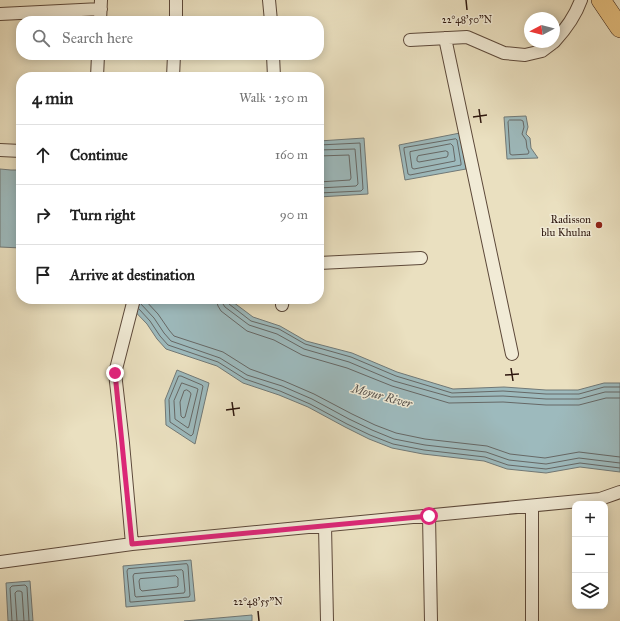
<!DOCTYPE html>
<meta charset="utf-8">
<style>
body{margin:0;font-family:"IM FELL Great Primer",serif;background:#f2f2f2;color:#222}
.controls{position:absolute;right:12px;bottom:12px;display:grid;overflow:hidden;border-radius:8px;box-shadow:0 2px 10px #0003}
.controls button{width:36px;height:36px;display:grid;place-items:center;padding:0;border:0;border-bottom:1px solid #e0e0e0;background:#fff;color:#222;font:20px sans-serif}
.compass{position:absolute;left:524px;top:12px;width:36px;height:36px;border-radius:50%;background:#fff;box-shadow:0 2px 10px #0003;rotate:263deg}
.stop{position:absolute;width:12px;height:12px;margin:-9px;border:3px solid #db2777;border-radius:50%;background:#fff}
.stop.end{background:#db2777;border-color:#fff;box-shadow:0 1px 4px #0008}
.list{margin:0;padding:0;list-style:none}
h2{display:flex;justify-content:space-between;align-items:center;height:52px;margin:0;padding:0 16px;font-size:17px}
h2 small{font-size:13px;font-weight:400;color:#767676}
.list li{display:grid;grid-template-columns:26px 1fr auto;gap:12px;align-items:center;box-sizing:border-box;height:60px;padding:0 16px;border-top:1px solid #e0e0e0}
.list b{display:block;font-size:15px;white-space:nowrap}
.list em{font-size:13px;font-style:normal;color:#767676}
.icon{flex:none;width:22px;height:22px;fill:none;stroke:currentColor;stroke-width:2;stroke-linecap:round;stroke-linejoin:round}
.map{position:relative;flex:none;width:620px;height:621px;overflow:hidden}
.search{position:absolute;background:#fff;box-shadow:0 2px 10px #0003;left:16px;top:16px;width:308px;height:44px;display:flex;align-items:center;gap:10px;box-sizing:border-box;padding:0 14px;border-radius:16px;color:#767676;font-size:15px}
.panel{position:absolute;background:#fff;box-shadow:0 2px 10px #0003;left:16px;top:72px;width:308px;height:232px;border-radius:16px}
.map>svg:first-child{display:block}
.water{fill:#9dbabd;stroke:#717977}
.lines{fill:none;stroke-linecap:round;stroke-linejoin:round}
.shore{stroke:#666866;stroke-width:1}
.street-casing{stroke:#5d493a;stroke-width:14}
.primary-casing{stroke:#2e170e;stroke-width:20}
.street{stroke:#f1ebd6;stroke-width:12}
.primary{stroke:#e5c080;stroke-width:19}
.route{stroke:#db2777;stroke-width:5}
.ticks{fill:none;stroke:#2e170e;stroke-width:1.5}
.poi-dot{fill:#8f2418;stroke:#f1ebd6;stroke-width:1.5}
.labels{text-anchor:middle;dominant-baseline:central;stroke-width:3;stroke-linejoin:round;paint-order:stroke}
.poi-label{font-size:11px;fill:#2e170e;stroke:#f1ebd6;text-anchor:end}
.water-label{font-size:12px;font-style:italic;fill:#55504b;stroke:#f1ebd6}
.ticks-label{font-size:10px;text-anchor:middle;fill:#2e170e;stroke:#f1ebd6;stroke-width:3;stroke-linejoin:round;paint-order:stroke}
</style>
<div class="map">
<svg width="620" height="621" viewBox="0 0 620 621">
<rect width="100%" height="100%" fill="#eae0c0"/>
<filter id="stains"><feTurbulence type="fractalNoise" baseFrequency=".005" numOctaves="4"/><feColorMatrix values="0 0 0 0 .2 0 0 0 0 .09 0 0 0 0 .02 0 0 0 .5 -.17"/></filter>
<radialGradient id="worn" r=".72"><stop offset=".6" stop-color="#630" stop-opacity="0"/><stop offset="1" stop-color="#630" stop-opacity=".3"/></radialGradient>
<path class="water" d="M526,116L528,127L526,134L530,138L531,148L538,158L507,159L504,117Z
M460,133L466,169L405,180L399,145Z
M364,138L368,194L319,197V141Z
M0,169L11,170H21V248L0,247Z
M123,299H229L253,317L280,326L306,341L352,353L397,372L453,389L504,387L546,390H578L604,383H620V472L580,467L546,473L507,469L484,461L423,454L392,448L369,439L345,427L308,407L279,395L243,383L217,366L166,349L157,339L147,324Z
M177,370L209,383L195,444L166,425L165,400Z
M191,560L195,601L126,607L123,566Z
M30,581L33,621H8L6,583Z
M252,615V621H184Z"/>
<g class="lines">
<path class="shore" d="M510,120H521L523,121L524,127L522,134L526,140L527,148L529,152L528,154L512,155L510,154L508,122Z
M456,139L457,140L461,163V165L410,175L408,174L404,150V148Z
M451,144L453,146L455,160V161L414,169L412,168L410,154V152Z
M319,145L360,143L363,189L361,191L319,193
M319,150L355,149L358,184L356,186L319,188
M446,151L448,152V155L447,157L419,162L417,161V158L418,156Z
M319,156L349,155L351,178L350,180L319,182
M144,299L158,314L169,330L174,336L223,352L250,369L284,381L314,394L352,414L375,425L396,433L425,439L487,446L510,454L545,458L579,452L620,457
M216,299L218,306L221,311L247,331L274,340L302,355L347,368L392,386L449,403L503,402L546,405H579L606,398H620
M222,299L223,304L225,307L249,325L277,334L304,349L349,362L394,381L451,397L503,396L546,399H579L605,392H620
M228,299L229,304L251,321L279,329L305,344L351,357L396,376L452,393L503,391L546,394H579L604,387H620
M140,303L154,318L164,333L171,341L220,358L247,375L282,386L312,399L349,419L372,430L394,439L425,445L486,452L509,460L546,464L579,458L620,463
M139,309L150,321L160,336L168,345L218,362L245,379L280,391L310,404L347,424L370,435L393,444L424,450L485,457L508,465L546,469L580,463L620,468
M179,376H181L202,385L203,386L193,434L191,436L170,422L169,400Z
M182,383L196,388L198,389L189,426L188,428L175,419L174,401Z
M187,390L190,392L191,394L185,417L183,418L181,416L180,402L184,391Z
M187,564L188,566L190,595L189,597L132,602H130L127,571L128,569Z
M182,570L183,571L185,591L184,593L136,597L135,596L133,576L134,574Z
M176,576L178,578V586L177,587L142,591L140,589L139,581L140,579Z
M12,621L10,588L12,586L25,585L27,587L29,621
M17,621L15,593L17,591H20L22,592L24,621"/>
<g class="street-casing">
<path id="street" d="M269,0L271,21
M0,14L101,9
M100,21L101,0
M176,21V0
M445,38L512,354
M410,40L467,37L504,53L525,55L542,51L554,42
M554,42C566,29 575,17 581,0
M273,55L274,77
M97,77L98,55
M173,77L174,55
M0,150L21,151
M319,263L421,258
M282,305L283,299
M532,506V621
M429,516L431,621
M325,526L327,621
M132,544L123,443L115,373L134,299
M0,562L132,544L600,499L620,492"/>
</g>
<g class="primary-casing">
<path id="primary" d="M601,0L620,28"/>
</g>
<use href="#street" class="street"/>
<use href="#primary" class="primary"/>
</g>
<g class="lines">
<path class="route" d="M115,373L132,544L429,516"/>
</g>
<path class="ticks" d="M466,0L467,10M479,109L481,123M473,117L487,115M511,368L513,381M505,375L519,374M232,402L234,416M226,410L240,408M258,611L259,621"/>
<circle class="poi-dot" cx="599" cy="225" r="4"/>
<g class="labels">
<g class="poi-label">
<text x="591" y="219">Radisson<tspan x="591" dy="13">blu Khulna</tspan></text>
</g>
<g class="water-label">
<text transform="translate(382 396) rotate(15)">Moyur River</text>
</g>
</g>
<g class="ticks-label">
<text x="467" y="23">22°48'50"N</text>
<text x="258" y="605">22°48'55"N</text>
</g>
<rect width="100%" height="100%" filter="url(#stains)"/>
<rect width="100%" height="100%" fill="url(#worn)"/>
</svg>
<div class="controls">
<button>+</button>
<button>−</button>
<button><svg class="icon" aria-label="layers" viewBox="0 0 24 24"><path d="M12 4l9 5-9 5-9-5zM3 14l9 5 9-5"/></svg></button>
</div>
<svg class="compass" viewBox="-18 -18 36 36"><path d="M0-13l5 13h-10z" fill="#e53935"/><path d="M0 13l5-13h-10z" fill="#767676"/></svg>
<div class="stop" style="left:429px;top:516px"></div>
<div class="stop end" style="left:115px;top:373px"></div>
<div class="search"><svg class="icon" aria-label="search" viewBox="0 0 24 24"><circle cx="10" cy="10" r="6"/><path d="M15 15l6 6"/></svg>Search here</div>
<section class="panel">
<h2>4 min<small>Walk · 250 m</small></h2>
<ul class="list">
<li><svg class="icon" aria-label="ahead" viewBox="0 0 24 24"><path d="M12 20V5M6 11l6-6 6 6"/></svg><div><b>Continue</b></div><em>160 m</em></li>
<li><svg class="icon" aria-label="right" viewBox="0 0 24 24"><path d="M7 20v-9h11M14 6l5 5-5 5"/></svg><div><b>Turn right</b></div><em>90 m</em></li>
<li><svg class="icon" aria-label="arrive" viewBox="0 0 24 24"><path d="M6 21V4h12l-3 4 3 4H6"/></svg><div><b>Arrive at destination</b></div></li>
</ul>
</section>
</div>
